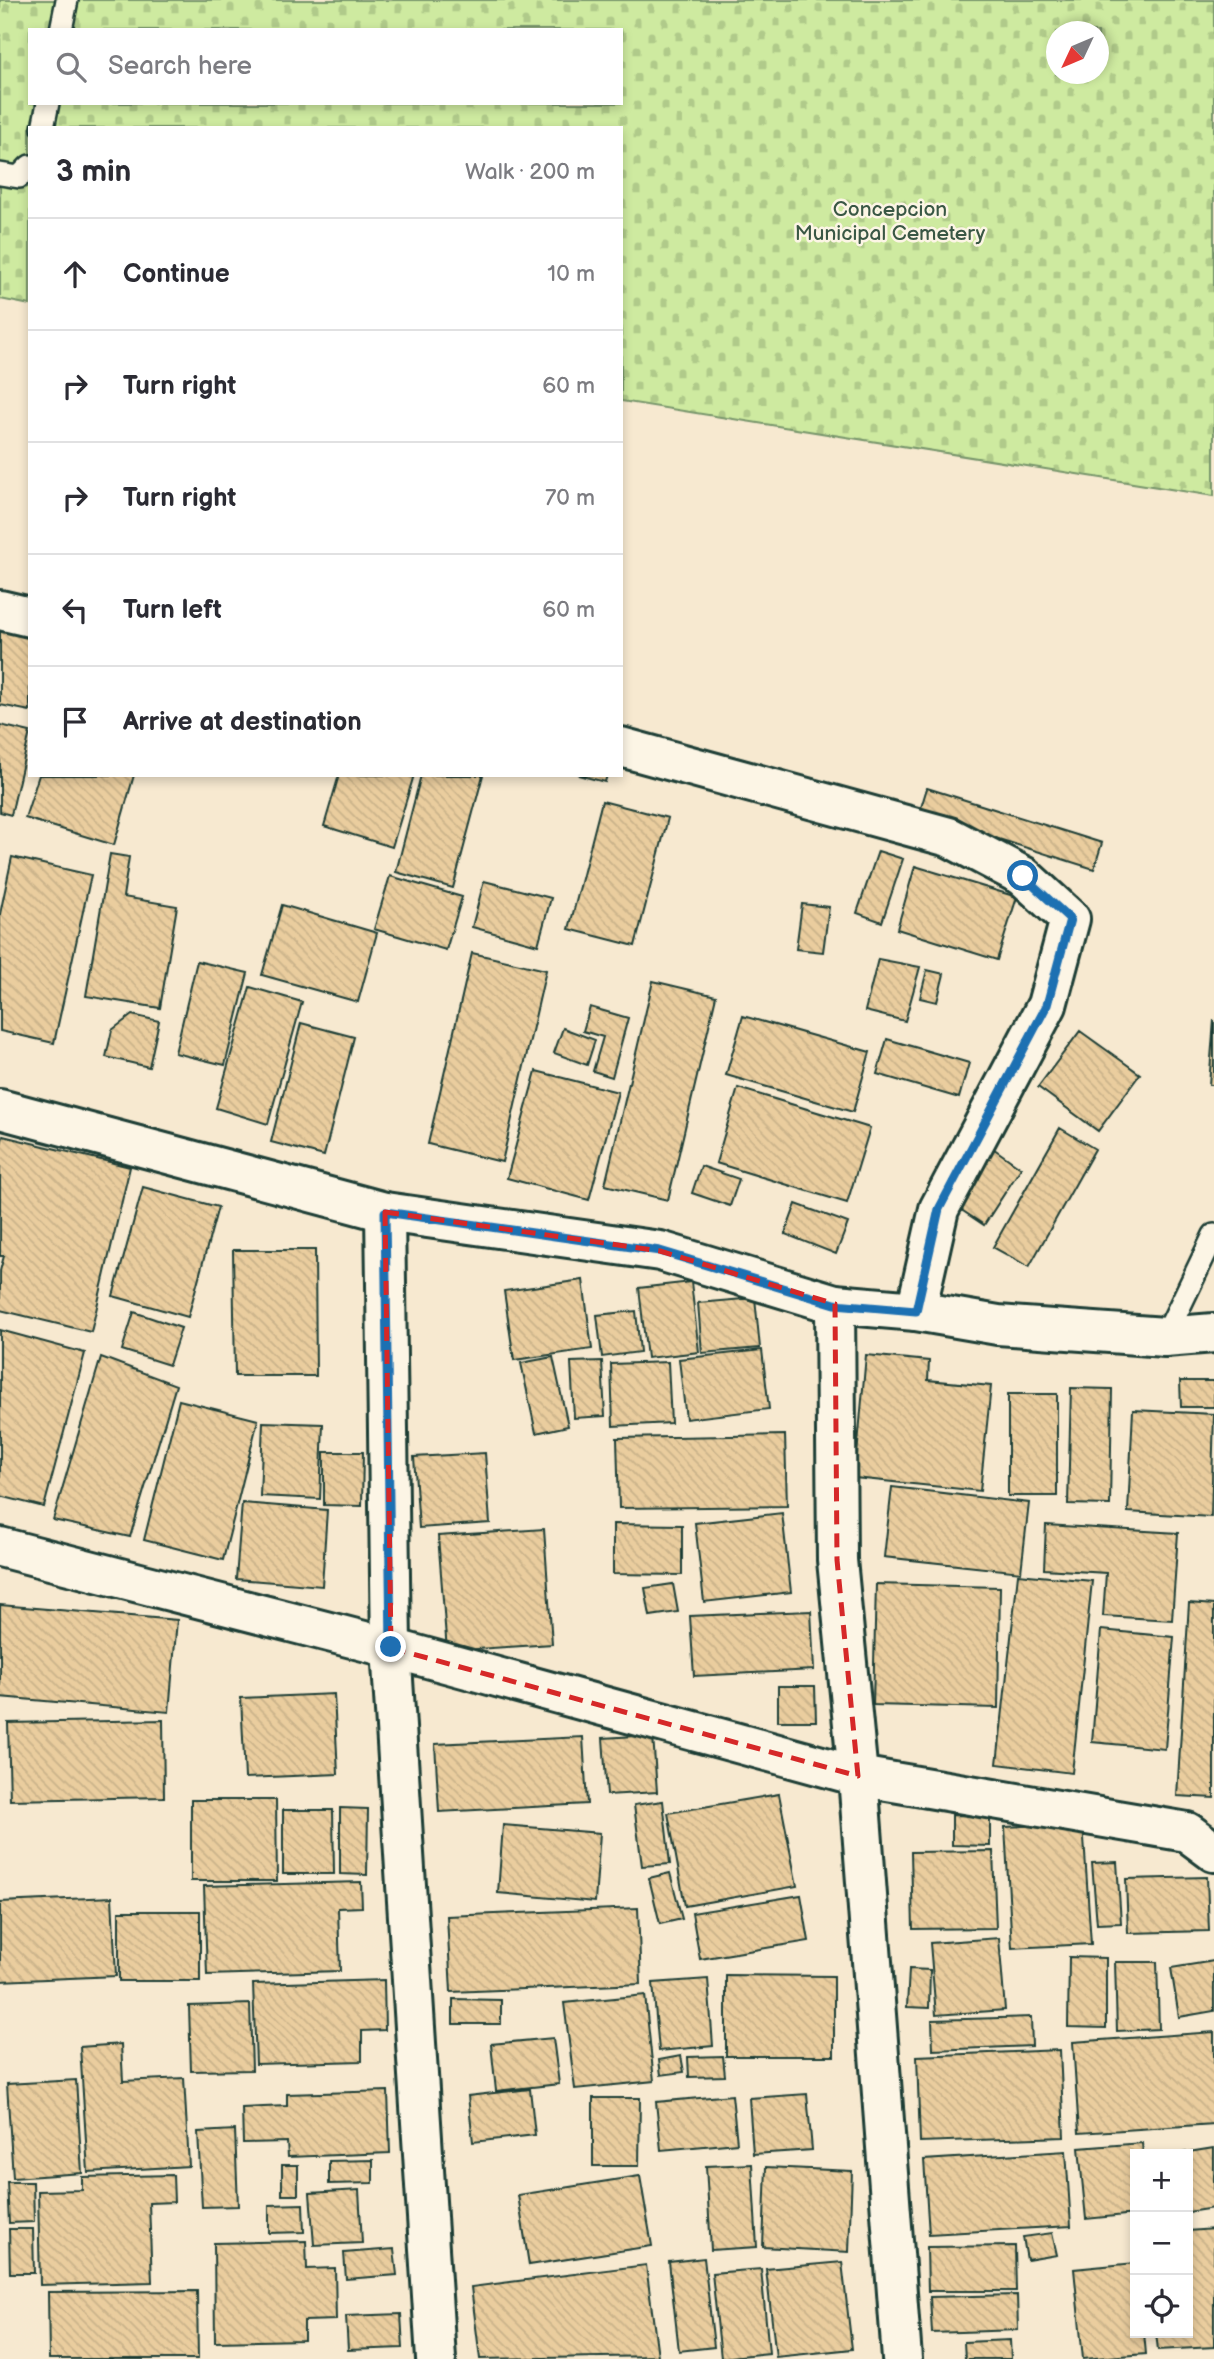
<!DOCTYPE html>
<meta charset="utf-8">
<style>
body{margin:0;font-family:"Balsamiq Sans",sans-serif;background:#f7f7f7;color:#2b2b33}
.controls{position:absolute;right:21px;bottom:21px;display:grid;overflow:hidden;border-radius:0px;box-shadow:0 4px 10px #0003}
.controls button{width:63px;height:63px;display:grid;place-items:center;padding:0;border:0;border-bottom:2px solid #e1e1e2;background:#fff;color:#2b2b33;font:35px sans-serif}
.compass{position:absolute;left:1046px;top:21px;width:63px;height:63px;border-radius:50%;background:#fff;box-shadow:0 4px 10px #0003;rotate:226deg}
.stop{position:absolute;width:21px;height:21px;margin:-16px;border:5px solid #1f6fb2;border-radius:50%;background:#fff}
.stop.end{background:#1f6fb2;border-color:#fff;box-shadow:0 2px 7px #0008}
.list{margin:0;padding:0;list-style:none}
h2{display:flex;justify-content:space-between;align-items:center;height:91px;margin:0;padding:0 28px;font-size:30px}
h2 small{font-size:23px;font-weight:400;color:#7c7c81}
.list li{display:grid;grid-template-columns:46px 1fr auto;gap:21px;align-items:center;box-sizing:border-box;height:112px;padding:0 28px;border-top:2px solid #e1e1e2}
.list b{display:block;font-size:26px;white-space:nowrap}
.list em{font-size:23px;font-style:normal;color:#7c7c81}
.icon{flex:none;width:38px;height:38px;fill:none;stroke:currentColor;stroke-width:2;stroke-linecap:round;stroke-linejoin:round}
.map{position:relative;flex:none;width:1214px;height:2359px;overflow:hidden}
.search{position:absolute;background:#fff;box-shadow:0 4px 10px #0003;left:28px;top:28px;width:595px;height:77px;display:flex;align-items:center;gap:18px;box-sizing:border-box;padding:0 24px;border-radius:0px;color:#7c7c81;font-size:26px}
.panel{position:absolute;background:#fff;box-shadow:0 4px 10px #0003;left:28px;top:126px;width:595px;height:651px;border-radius:0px}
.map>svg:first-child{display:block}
.cemetery{fill:url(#cemetery-stones);stroke:#76946a;stroke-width:2;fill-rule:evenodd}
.building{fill:url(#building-back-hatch);stroke:#1f3d34;stroke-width:2}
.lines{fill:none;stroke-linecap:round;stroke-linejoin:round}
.service-casing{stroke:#1f3d34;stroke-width:26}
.minor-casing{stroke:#1f3d34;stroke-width:44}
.tertiary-casing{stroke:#1f3d34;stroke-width:44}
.service{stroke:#fcf5e5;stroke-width:21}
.minor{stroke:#fcf5e5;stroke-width:38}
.tertiary{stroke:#fcf5e5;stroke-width:38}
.route{stroke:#1f6fb2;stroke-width:9}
.marked{fill:none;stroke:#d62828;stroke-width:5;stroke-dasharray:14 9;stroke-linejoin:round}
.labels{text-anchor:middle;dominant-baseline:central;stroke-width:5;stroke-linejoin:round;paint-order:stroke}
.park-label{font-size:21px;fill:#395744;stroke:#fcf5e5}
</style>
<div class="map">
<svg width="1214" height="2359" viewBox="0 0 1214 2359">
<defs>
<pattern id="cemetery-stones" width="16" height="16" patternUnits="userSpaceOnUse" patternTransform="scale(1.75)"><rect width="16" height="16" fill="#ceeaa0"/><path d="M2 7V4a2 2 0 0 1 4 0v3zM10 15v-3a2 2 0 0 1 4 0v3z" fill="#b0ca8a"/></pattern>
<pattern id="building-back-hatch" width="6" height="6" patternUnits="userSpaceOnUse" patternTransform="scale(1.75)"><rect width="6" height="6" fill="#eacd9e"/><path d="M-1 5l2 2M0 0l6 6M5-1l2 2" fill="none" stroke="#c8b189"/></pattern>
</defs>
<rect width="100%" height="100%" fill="#f7e9d0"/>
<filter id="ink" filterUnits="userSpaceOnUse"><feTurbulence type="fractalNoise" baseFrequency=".0143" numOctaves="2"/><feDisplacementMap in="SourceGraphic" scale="14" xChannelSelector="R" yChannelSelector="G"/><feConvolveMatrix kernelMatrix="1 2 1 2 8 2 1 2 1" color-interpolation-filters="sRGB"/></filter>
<g filter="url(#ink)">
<path class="cemetery" d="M0,0H1214V496L621,401V128H30V305L0,299ZM30,30H621V103H30ZM1056,32H1098V74H1056Z"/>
<path class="building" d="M0,624L30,632V711L0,705Z
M0,725L30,732L11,815L0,812Z
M39,775H134L114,845L25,818Z
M339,775H414L392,847L324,826Z
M421,775H483L453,888L396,872Z
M578,775H607L605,782Z
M927,788L1102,843L1094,869L919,814Z
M602,801L668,818L635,946L569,929Z
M878,851L903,859L882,922L857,913Z
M110,854L129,857L123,897L177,906L160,1008L86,996Z
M12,857L91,875L54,1043L0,1031V914Z
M915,866L1017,897L997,960L897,929Z
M390,876L462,897L446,950L374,929Z
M484,881L551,898L538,945L472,927Z
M802,904L829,907L823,952L796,949Z
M282,905L377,933L358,1002L262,975Z
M472,953L546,970L502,1162L428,1144Z
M878,959L920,967L905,1021L865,1011Z
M197,961L248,973L225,1065L175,1053Z
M927,970L944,974L937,1002L920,998Z
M653,981L716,996L668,1200L605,1185Z
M250,987L302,1002L268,1124L216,1108Z
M590,1007L628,1018L612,1077L593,1071L603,1037L583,1031Z
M132,1015L159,1021L149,1067L106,1057L112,1030Z
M743,1016L870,1052L853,1112L726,1075Z
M1214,1020V1085H1209Z
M301,1023L354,1037L324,1156L271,1142Z
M563,1028L595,1040L587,1065L554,1053Z
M1080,1031L1140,1074L1098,1131L1038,1087Z
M887,1039L969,1063L959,1098L877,1074Z
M536,1071L618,1092L589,1200L507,1178Z
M738,1088L870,1128L847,1203L716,1163Z
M1060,1128L1095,1149L1029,1267L993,1247Z
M3,1136L130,1167L91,1332L0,1310V1271L4,1256H0V1148Z
M990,1146L1021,1168L984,1225L951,1203Z
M701,1166L739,1179L730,1206L692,1193Z
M143,1187L218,1207L188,1317L113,1296Z
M796,1204L848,1223L836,1254L785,1234Z
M233,1250H315L316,1376H235Z
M583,1280L592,1349L514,1360L504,1291Z
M691,1282L699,1352L647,1358L639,1288Z
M755,1298L760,1348L702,1353L698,1303Z
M636,1311L640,1352L602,1357L597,1315Z
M134,1312L181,1328L169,1365L122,1350Z
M0,1330L85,1353L44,1507L0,1496Z
M762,1350L769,1409L686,1419L679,1359Z
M866,1355L929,1361L928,1380L991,1386L980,1491L855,1478Z
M101,1357L176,1385L130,1537L53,1520Z
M553,1357L568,1426L536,1433L521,1363Z
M602,1361L605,1416L574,1418L571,1362Z
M668,1362L671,1423L613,1426L611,1364Z
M1180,1381H1214V1407H1181Z
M1071,1388L1112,1389L1110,1505L1068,1504Z
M1008,1394H1057V1496H1008Z
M179,1400L258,1420L223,1560L144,1540Z
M1133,1410L1214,1414L1211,1517L1128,1512Z
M263,1422L323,1424L320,1499L260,1496Z
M785,1435L787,1506L619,1508L617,1438Z
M324,1452H363L362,1506L324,1505Z
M485,1453L490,1523L419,1528L414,1457Z
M892,1487L1029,1503L1021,1572L884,1557Z
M242,1503L327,1510L322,1586L236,1579Z
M782,1513L791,1592L704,1602L695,1523Z
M613,1524L682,1525V1575L613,1574Z
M1046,1525L1178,1533L1172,1620L1103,1616L1106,1573L1044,1569Z
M544,1529L552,1644L447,1651L438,1536Z
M1018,1574L1092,1581L1072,1773L997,1764Z
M673,1584L678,1612L650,1616L645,1588Z
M876,1584L1000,1587L998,1708L873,1705Z
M1189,1603L1214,1605V1798L1177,1796Z
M0,1605L177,1620L169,1712L0,1697Z
M811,1611L814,1670L694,1676L690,1616Z
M1101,1630L1174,1637L1165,1749L1092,1742Z
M778,1686H815L816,1721H778Z
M334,1694L338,1774L245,1778L241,1698Z
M163,1720L164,1797L10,1800L8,1723Z
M653,1735L657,1792L607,1795L603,1738Z
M583,1737L587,1804L439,1812L435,1744Z
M779,1794L797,1886L685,1906L668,1813Z
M191,1800H276L277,1881H191Z
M663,1801L670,1864L642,1866L634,1805Z
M340,1808L368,1809L367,1875L340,1874Z
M283,1810H333L334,1874H283Z
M952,1815L990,1816V1846L952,1845Z
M1083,1823L1091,1944L1012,1948L1005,1827Z
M503,1825L600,1833L595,1902L498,1893Z
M993,1851L996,1928L913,1929L911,1852Z
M1117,1862L1121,1923L1097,1924L1092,1863Z
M670,1873L682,1919L660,1924L649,1878Z
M1207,1877L1209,1931L1128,1933L1126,1879Z
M361,1882L362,1907L338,1908L340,1971L207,1975L204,1886Z
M801,1895L809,1941L700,1959L692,1913Z
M112,1897L116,1976L0,1981V1902Z
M638,1908L641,1984L451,1992L447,1916Z
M119,1911H200V1981H119Z
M999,1938L1005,2010L936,2015L930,1943Z
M1069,1957L1106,1958V2028L1068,2027Z
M1214,1961V2011L1179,2017L1171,1968Z
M1115,1962H1157L1159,2029L1117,2031Z
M909,1969L930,1970L929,2008L907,2007Z
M726,1975L834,1976V2056H726Z
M708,1979L713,2046L659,2051L653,1983Z
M384,1980L385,2030L362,2031V2061L256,2064L253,1984Z
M645,1995L654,2081L575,2089L564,2003Z
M453,1999L501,2000V2024H453Z
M250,2004L252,2070L191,2071L189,2006Z
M1031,2017L1032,2046L933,2050L932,2020Z
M1214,2032V2124L1079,2133L1073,2042Z
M553,2038L559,2084L496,2091L491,2044Z
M121,2044L123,2081L184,2078L189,2166L88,2172L80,2047Z
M1060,2050L1064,2137L920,2142L917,2056Z
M681,2056L684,2072L661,2075L659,2060Z
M723,2056L725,2076L689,2077L688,2057Z
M76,2080L82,2173L13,2178L7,2084Z
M530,2089L535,2135L473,2142L468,2096Z
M388,2091L390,2153L288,2157L287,2142L243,2143L242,2108L287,2106V2094Z
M807,2094L812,2150L753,2154L749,2098Z
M732,2095L737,2143L661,2150L656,2102Z
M593,2098H640L639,2166H593Z
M235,2130L238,2206L202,2207L198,2132Z
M1142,2143L1143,2154H1135V2214L1086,2219L1079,2148Z
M1214,2148V2208L1188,2212V2154H1176Z
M1066,2151L1071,2226L929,2234L924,2160Z
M373,2160V2183L329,2184V2161Z
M752,2164L757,2247L711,2250L706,2166Z
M282,2165H298V2195H282Z
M766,2167L852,2171L849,2252L763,2247Z
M173,2175L174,2202L149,2203L152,2282L40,2285L38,2191L82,2190V2177Z
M640,2176L652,2246L529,2265L518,2195Z
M7,2182H33L34,2222L9,2223Z
M359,2190L362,2243L314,2245L310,2193Z
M303,2204L304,2232L269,2233V2205Z
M9,2229H33L34,2273H10Z
M1214,2229V2347L1158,2350L1156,2333H1188V2231Z
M1052,2233L1057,2255L1027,2260L1023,2237Z
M306,2241L307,2269L335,2268L336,2320L304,2321V2340L215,2342L214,2243Z
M1015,2246L1016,2291H928L927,2247Z
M394,2249L397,2275L346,2279L344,2253Z
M704,2258L714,2347L679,2351L669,2262Z
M842,2262L852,2349L776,2357L766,2269Z
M1135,2263V2333H1144L1146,2354L1083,2359L1074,2269Z
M646,2265L658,2356L480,2359L471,2287Z
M761,2269L769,2353L721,2358L712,2273Z
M197,2291L198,2359H49L48,2292Z
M1017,2295L1018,2330L932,2333L930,2297Z
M401,2314L403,2348L348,2350L346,2316Z
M1010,2340L1011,2359H965L964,2342Z"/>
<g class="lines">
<g class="service-casing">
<path id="service" d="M61,30L67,0
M43,128L48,103
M0,174L19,177L30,166
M1165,1337L1214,1235"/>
</g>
<g class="minor-casing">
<path id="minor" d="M0,610L30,617
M621,747L949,837L1023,876L1070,919L1047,1005L939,1209L916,1311
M0,1109L385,1212
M835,1304L837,1560L858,1776L902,2359
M0,1547L391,1648L858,1776L1187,1832L1214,1852"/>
</g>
<g class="tertiary-casing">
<path id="tertiary" d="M436,2359L391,1648L385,1212L660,1251L835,1304L916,1311L998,1325L1165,1337L1214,1333"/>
</g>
<use href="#service" class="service"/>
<use href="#minor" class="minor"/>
<use href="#tertiary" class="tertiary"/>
</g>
</g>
<g class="lines" filter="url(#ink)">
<path class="route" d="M391,1647L385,1212L660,1251L835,1304L916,1311L939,1209L1047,1005L1070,919L1023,876"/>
</g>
<path class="marked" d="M385,1212L660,1251L835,1304L837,1560L858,1776L391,1648Z"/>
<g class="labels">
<g class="park-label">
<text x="890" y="209">Concepcion<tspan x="890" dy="24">Municipal Cemetery</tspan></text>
</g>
</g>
</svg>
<div class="controls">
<button>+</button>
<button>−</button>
<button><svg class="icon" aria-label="locate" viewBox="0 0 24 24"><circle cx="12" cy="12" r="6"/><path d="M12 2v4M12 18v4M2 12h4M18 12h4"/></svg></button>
</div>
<svg class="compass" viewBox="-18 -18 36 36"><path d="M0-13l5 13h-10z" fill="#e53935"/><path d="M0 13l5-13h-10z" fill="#7c7c81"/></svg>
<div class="stop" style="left:1023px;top:876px"></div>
<div class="stop end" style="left:391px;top:1647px"></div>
<div class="search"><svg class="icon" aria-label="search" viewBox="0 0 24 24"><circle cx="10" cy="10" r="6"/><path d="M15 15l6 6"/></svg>Search here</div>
<section class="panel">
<h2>3 min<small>Walk · 200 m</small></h2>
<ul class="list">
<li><svg class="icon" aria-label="ahead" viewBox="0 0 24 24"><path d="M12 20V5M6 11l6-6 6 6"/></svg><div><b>Continue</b></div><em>10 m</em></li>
<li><svg class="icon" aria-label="right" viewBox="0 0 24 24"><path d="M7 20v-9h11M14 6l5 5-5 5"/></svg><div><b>Turn right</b></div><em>60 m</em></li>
<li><svg class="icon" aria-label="right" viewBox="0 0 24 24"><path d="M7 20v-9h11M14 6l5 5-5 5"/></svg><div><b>Turn right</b></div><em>70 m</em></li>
<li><svg class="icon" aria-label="left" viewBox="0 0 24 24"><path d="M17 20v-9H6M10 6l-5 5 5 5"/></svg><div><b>Turn left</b></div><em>60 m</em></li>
<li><svg class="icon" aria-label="arrive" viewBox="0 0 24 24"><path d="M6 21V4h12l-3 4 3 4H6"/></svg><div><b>Arrive at destination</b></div></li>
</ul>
</section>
</div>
